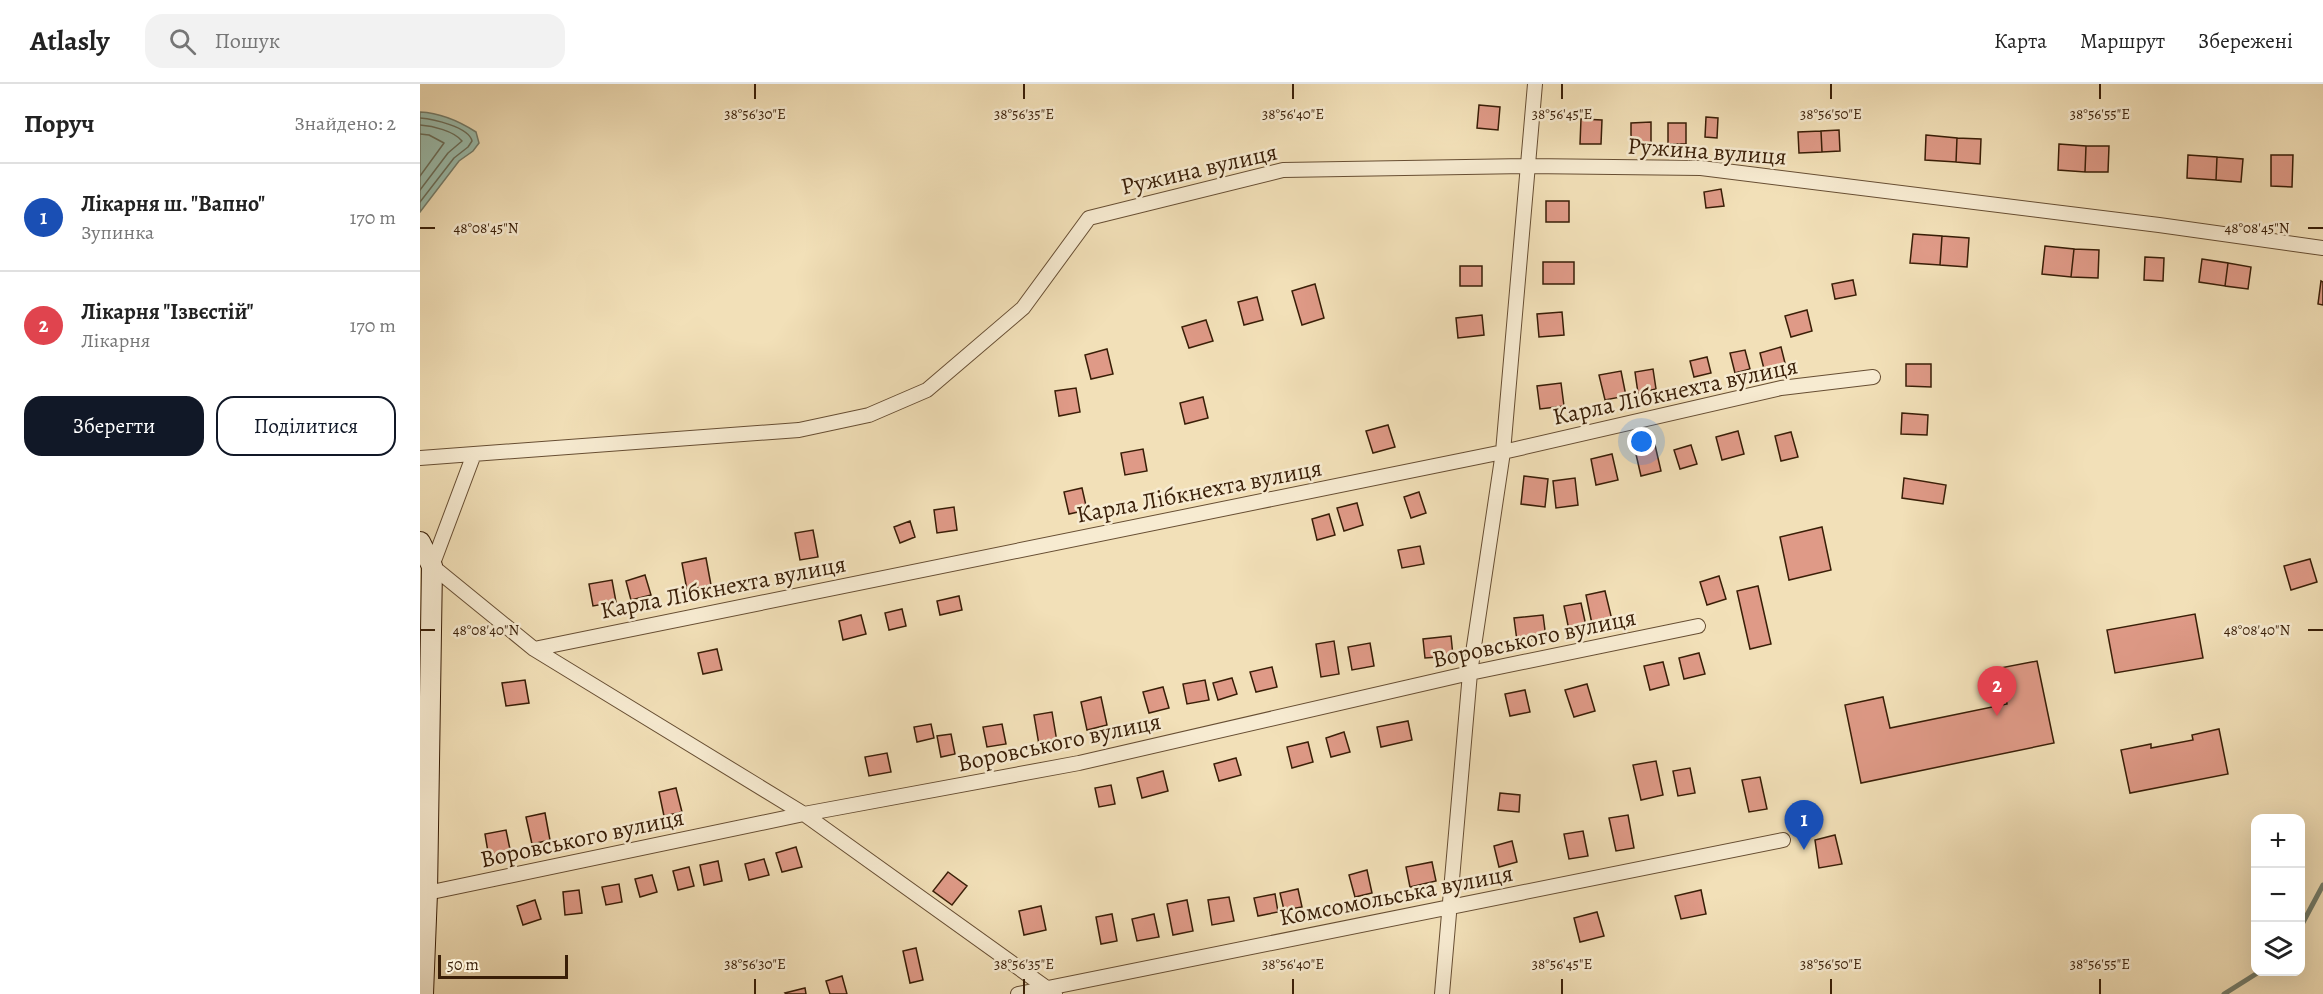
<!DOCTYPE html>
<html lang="uk">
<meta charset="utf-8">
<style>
body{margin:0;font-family:Alegreya,serif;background:#f2f2f2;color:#222}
.controls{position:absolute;right:18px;bottom:18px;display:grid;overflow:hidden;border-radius:12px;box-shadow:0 6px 24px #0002}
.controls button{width:54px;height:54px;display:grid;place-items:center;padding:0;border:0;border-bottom:2px solid #e0e0e0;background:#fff;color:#222;font:30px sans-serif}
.scale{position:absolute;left:18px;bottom:15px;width:130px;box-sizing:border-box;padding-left:6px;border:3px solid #391e07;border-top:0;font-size:16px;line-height:21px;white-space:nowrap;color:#391e07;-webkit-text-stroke:4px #f7ebd1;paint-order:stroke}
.you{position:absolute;left:1222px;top:358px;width:21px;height:21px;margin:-15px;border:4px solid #fff;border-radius:50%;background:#1a73e8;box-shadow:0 0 0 9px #1a73e833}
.badge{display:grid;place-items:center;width:39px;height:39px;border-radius:50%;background:#111827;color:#fff;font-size:20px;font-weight:700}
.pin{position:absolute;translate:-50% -50px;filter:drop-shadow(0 2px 3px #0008)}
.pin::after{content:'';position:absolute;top:32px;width:21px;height:18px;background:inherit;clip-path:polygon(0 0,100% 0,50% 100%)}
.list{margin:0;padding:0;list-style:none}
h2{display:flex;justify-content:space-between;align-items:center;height:78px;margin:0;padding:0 24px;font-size:26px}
h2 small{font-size:20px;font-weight:400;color:#767676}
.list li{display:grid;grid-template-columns:39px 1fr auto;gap:18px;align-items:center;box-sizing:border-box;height:108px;padding:0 24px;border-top:2px solid #e0e0e0}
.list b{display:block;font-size:22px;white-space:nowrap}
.list p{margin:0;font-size:20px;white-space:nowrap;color:#767676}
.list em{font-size:20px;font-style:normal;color:#767676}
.actions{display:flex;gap:12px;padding:18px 24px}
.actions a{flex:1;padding:14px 0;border:2px solid #111827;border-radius:18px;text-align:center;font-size:21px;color:#111827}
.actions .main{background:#111827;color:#fff}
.icon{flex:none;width:33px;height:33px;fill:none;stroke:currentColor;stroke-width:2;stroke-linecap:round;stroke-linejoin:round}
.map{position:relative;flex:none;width:1903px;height:910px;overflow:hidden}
header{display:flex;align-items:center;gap:36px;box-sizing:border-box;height:84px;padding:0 30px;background:#fff;border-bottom:2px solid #e0e0e0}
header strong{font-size:28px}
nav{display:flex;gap:33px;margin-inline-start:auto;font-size:21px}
.search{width:420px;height:54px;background:#f2f2f2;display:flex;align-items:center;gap:15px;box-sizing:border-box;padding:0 21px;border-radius:18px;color:#767676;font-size:22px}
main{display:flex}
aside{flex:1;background:#fff}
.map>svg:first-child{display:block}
.water{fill:#9bbdad;stroke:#747d6b;stroke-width:1.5}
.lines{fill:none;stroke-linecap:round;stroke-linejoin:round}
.shore{stroke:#6a6e5a;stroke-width:1.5}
.stream{stroke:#747d6b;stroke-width:5}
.building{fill:#df9a87;stroke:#391e07;stroke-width:1.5}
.street-casing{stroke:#674e33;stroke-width:16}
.secondary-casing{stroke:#391e07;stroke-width:22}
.street{stroke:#f7ebd1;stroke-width:14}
.secondary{stroke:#f7ebd1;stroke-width:20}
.ticks{fill:none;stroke:#391e07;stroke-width:2}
.labels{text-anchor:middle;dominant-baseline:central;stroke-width:5;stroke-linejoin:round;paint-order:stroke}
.street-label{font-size:24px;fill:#391e07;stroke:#f7ebd1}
.ticks-label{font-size:15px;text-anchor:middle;fill:#391e07;stroke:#f7ebd1;stroke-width:5;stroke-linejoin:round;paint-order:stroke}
</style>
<header>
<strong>Atlasly</strong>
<div class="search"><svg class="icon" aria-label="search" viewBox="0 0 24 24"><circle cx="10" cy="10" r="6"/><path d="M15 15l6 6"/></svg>Пошук</div>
<nav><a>Карта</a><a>Маршрут</a><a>Збережені</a></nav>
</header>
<main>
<aside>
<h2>Поруч<small>Знайдено: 2</small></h2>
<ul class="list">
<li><span class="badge" style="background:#1a4fb4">1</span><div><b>Лікарня ш. &quot;Вапно&quot;</b><p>Зупинка</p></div><em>170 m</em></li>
<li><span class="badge" style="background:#e0444e">2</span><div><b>Лікарня &quot;Ізвєстій&quot;</b><p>Лікарня</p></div><em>170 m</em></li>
</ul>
<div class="actions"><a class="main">Зберегти</a><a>Поділитися</a></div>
</aside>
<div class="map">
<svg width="1903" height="910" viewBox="0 0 1903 910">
<rect width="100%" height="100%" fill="#f2e0b8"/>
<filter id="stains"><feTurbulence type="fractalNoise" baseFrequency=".00333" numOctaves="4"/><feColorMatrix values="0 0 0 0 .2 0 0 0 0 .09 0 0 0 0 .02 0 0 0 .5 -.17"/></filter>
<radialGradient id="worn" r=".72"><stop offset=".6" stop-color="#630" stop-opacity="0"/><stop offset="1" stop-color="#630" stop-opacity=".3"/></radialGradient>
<path class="water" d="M0,28C20,29 39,37 56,48L59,59L53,67L39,77L0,128Z"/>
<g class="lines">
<path class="shore" d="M0,34C13,35 49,43 52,57L48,63L34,74L0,118
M0,41C13,42 34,47 42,57L28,69L0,106
M0,50L9,51L24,59L0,92"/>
<path class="stream" d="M1880,844L1903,801
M1804,910L1839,888"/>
</g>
<path class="building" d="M1059,21L1080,23L1078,46L1057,44Z
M1286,33L1298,34L1297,54L1285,53Z
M1161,35L1182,36L1181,60H1160Z
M1231,38V62H1211V39Z
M1248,39H1266V60H1248Z
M1419,46L1420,67L1402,68L1401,47Z
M1401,47L1402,68L1379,69L1378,48Z
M1506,51L1537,54L1536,78L1505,76Z
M1537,54L1561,55L1560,80L1536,78Z
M1639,60L1666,62L1665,88L1638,86Z
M1666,62H1689L1688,88H1665Z
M1768,71L1797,73L1796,96L1767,94Z
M1851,71H1873L1872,103L1851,102Z
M1797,73L1823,75L1821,98L1796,96Z
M1301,105L1304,122L1286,124L1284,108Z
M1126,117H1149V138H1126Z
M1493,150L1522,152L1520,181L1490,179Z
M1522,152L1549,154L1547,183L1520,181Z
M1625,162L1654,165L1651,193L1622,190Z
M1654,165L1679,166L1678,194L1651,193Z
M1725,173L1744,174L1743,197L1724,196Z
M1782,175L1808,179L1805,202L1779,198Z
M1123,178H1154V200H1123Z
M1808,179L1831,183L1828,205L1805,202Z
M1040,182H1062V202H1040Z
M1433,196L1436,211L1415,215L1412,200Z
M1901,197L1903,198V221L1898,220Z
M895,200L904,234L882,241L872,207Z
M837,213L843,236L824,241L818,218Z
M1387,226L1392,247L1371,253L1365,232Z
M1142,228L1144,251L1119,253L1117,230Z
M1062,231L1064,251L1038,254L1036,234Z
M786,236L793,257L769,264L762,243Z
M1361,263L1366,283L1345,289L1340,269Z
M687,265L693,290L671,295L665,271Z
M1325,266L1330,285L1315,289L1310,269Z
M1287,273L1291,289L1274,293L1270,277Z
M1486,280H1511V303L1486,302Z
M1233,285L1236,305L1218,309L1215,288Z
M1201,287L1206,312L1185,316L1179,291Z
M1141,299L1144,322L1120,325L1117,302Z
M656,304L660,328L639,332L635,307Z
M783,313L788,334L765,340L760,319Z
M1482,329L1508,331L1507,351L1481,350Z
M968,341L975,363L953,369L946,347Z
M1318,347L1324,370L1302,376L1296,353Z
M1371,348L1378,373L1361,377L1355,352Z
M1235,361L1241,387L1221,392L1215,366Z
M1271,361L1277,380L1260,385L1254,366Z
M723,365L727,387L705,391L701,369Z
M1192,370L1198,396L1176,401L1171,375Z
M1104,392L1128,395L1125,423L1101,420Z
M1155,394L1158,421L1136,424L1133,397Z
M1484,394L1526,401L1523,420L1482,414Z
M662,404L667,426L649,430L644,408Z
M999,408L1006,429L991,434L984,413Z
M937,419L943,441L924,447L917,424Z
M534,423L537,446L517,449L514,426Z
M909,430L915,451L897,456L892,435Z
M490,437L495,453L480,459L474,443Z
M1402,443L1411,486L1369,496L1360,453Z
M393,446L398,473L380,476L375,449Z
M1000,462L1004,480L982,484L978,466Z
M286,474L291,501L267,506L262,479Z
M1890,475L1897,498L1871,506L1864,482Z
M225,491L231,511L211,516L206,497Z
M1299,492L1306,515L1287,521L1280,498Z
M192,496L196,518L173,522L169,500Z
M1338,502L1351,560L1330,565L1317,507Z
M1185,507L1192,536L1172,540L1166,511Z
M539,512L542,526L520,531L517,517Z
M1161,519L1166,542L1149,546L1144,522Z
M482,525L486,542L469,546L465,529Z
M1775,530L1783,574L1695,589L1687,546Z
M441,531L446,550L423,556L419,537Z
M1123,531L1126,554L1097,557L1094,534Z
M1031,552L1033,572L1005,574L1003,555Z
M914,557L919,590L901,593L896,560Z
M950,559L954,582L932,586L928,563Z
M297,565L302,586L283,590L278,569Z
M1279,569L1285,590L1264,595L1259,574Z
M1617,577L1634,659L1441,699L1425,621L1463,613L1470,644L1587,620L1580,584Z
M1243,578L1249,601L1230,606L1224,582Z
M852,583L857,603L836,608L830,588Z
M812,594L817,610L798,616L793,599Z
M105,596L109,619L86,622L82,599Z
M785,596L789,616L767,620L763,600Z
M1167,600L1175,627L1154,633L1145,606Z
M743,603L749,624L729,629L723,608Z
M1105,606L1110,628L1090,632L1085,610Z
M681,613L687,641L667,646L661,618Z
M632,628L637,658L619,661L614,631Z
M988,637L992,656L961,663L957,643Z
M511,640L514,654L497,658L494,643Z
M582,640L586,660L567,663L563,643Z
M1799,645L1808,690L1710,709L1701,666L1731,660V664L1773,656L1772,651Z
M924,648L930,668L911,673L906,654Z
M531,650L535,670L521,673L517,652Z
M888,658L893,678L872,684L867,663Z
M467,669L471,688L449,692L445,673Z
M816,674L821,691L799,697L794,680Z
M1236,677L1243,711L1221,716L1213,681Z
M1270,684L1275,709L1258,712L1253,687Z
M743,687L748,707L722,714L717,694Z
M1340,693L1347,725L1329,728L1322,696Z
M691,701L695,720L679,723L675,704Z
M256,704L262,728L244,732L239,708Z
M1080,709L1100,711L1099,728L1078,726Z
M125,729L130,756L112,760L106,733Z
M1208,731L1214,764L1196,767L1189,734Z
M86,746L91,770L69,774L65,750Z
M1163,747L1168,772L1149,775L1144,750Z
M1415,751L1422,780L1399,784L1395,756Z
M1092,757L1097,778L1079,783L1074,762Z
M376,763L382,783L362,788L356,769Z
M344,775L349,791L329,796L325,780Z
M298,777L302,797L284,801L280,781Z
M1012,778L1016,797L990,803L986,783Z
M269,783L274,802L258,806L253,787Z
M947,786L952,809L935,813L929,791Z
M528,788L547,802L532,821L513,807Z
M232,791L237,808L220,813L215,795Z
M199,800L202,818L186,821L182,803Z
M878,805L882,823L864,826L860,809Z
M159,806L162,829L145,831L143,808Z
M1281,806L1286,830L1261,835L1255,812Z
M855,810L858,828L838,832L834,814Z
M809,813L814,837L792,841L788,816Z
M115,816L121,835L103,841L97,822Z
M767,816L773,847L753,851L747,820Z
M621,822L626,846L604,851L599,827Z
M1177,828L1184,852L1160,858L1154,834Z
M692,830L697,857L681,860L676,833Z
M734,830L739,853L717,857L712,835Z
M496,864L503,896L490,899L483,867Z
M422,892L427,910H410L406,897Z
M385,904L386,910H366L365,909Z"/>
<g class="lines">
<g class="street-casing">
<path id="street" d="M54,370L12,482L114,565L384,730L635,910
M0,374L379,346L449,331L507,306L603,224L669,134L863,86L1107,82L1281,84L1739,141L1903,164
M114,565L1083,368L1361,304L1453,293
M7,809L384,730L659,679L1050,589L1278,542
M598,910L1363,756
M1022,910L1050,589L1083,368L1115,0"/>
</g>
<g class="secondary-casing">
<path id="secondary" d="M0,458L12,482L7,809L3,910"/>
</g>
<use href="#street" class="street"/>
<use href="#secondary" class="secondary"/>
</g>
<path class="ticks" d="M335,0V15M604,0V15M873,0V15M1142,0V15M1411,0V15M1680,0V15M0,144H15M1888,144H1903M0,546H15M1888,546H1903M335,895V910M604,895V910M873,895V910M1142,895V910M1411,895V910M1680,895V910"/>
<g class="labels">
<g class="street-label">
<text transform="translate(1287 67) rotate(4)">Ружина вулиця</text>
<text transform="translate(779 85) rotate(-13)">Ружина вулиця</text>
<text transform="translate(1255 307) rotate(-12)">Карла Лібкнехта вулиця</text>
<text transform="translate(779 407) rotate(-11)">Карла Лібкнехта вулиця</text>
<text transform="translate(303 503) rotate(-11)">Карла Лібкнехта вулиця</text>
<text transform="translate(1114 554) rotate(-12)">Воровського вулиця</text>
<text transform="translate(639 658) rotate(-12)">Воровського вулиця</text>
<text transform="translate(162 754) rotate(-12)">Воровського вулиця</text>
<text transform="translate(976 811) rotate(-11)">Комсомольська вулиця</text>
</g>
</g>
<g class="ticks-label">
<text x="335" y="35">38°56'30"E</text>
<text x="604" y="35">38°56'35"E</text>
<text x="873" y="35">38°56'40"E</text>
<text x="1142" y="35">38°56'45"E</text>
<text x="1411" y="35">38°56'50"E</text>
<text x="1680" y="35">38°56'55"E</text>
<text x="66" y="149">48°08'45"N</text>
<text x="1837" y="149">48°08'45"N</text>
<text x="66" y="551">48°08'40"N</text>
<text x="1837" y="551">48°08'40"N</text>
<text x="335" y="885">38°56'30"E</text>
<text x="604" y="885">38°56'35"E</text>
<text x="873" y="885">38°56'40"E</text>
<text x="1142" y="885">38°56'45"E</text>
<text x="1411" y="885">38°56'50"E</text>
<text x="1680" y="885">38°56'55"E</text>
</g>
<rect width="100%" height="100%" filter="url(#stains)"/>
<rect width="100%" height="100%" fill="url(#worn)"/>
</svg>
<div class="controls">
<button>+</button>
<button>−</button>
<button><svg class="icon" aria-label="layers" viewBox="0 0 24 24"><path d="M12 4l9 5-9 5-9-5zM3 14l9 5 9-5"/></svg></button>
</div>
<div class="scale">50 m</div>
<div class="you"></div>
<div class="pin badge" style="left:1384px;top:766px;background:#1a4fb4">1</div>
<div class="pin badge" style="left:1577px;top:632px;background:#e0444e">2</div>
</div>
</main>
